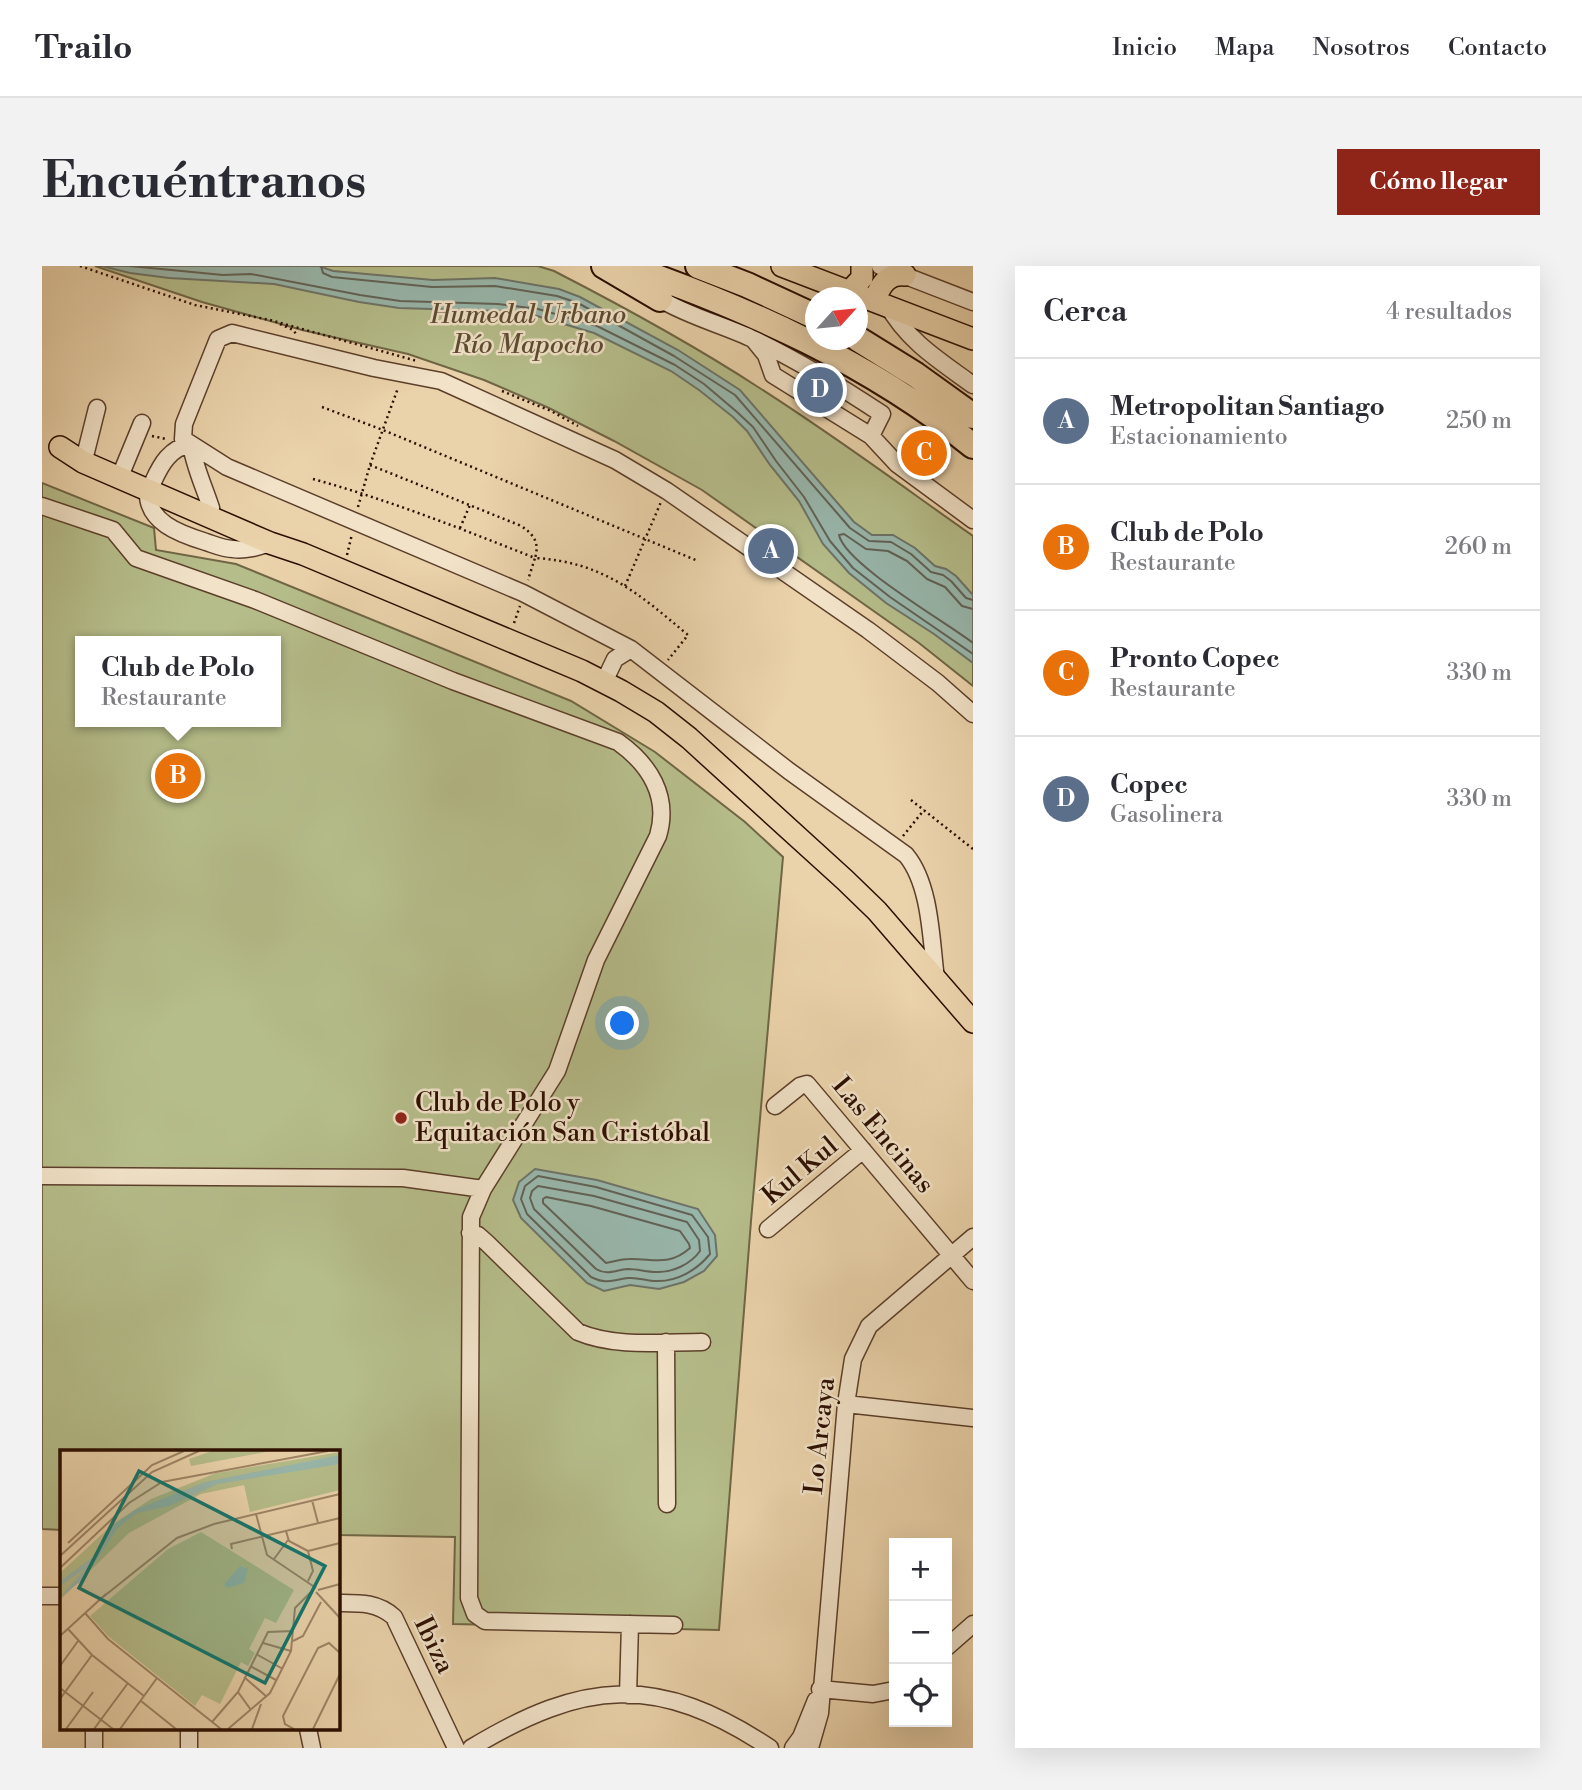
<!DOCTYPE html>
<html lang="es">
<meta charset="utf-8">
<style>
body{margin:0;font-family:"Libre Bodoni",serif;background:#f2f2f3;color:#2b2b33}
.controls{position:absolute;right:21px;bottom:21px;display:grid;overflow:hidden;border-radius:0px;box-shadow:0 7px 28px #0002}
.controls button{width:63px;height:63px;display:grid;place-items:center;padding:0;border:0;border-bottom:2px solid #e1e1e2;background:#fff;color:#2b2b33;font:35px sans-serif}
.compass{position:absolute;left:763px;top:21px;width:63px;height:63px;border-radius:50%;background:#fff;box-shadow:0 7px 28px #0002;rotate:63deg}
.you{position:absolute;left:581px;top:758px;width:24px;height:24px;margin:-18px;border:5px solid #fff;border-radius:50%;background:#1a73e8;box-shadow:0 0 0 10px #1a73e833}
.badge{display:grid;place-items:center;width:46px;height:46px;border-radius:50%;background:#8f2418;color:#fff;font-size:23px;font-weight:700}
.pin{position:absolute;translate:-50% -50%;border:4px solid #fff;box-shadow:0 2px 7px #0006}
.popup{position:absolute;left:33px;top:370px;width:206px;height:91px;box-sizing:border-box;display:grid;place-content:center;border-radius:0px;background:#fff;filter:drop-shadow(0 2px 5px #0005);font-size:23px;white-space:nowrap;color:#7c7c81}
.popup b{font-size:26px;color:#2b2b33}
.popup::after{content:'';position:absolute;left:50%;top:100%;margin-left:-14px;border:14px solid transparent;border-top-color:#fff}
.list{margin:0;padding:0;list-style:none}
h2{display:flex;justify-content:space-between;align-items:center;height:91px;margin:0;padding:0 28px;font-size:30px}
h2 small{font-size:23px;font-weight:400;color:#7c7c81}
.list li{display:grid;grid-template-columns:46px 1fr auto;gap:21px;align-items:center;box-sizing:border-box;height:126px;padding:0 28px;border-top:2px solid #e1e1e2}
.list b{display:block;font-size:26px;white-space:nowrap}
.list p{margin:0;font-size:23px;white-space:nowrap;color:#7c7c81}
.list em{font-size:23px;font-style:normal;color:#7c7c81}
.icon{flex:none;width:38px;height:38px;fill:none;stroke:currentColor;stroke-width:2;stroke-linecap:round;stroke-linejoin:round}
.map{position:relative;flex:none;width:931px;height:1482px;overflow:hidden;border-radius:0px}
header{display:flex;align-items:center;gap:42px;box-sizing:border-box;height:98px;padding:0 35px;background:#fff;border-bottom:2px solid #e1e1e2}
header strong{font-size:33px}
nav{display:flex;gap:38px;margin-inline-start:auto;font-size:24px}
.intro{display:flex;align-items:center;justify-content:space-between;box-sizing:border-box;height:168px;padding:0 42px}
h1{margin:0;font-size:49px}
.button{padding:18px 32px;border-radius:0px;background:#8f2418;color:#fff;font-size:24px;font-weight:700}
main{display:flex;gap:42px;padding:0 42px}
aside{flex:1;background:#fff;border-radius:0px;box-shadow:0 7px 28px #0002}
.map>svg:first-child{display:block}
.green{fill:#b5bd8a;stroke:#706645;stroke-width:2;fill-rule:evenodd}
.water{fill:#98b7ac;stroke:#6d7367;stroke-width:2}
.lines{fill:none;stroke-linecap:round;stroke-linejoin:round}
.shore{stroke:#626256;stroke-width:2}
.minor-casing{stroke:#5c3f2a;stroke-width:19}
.major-casing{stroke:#2c0e00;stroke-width:24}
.highway-casing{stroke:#2c0e00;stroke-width:28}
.path{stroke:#2c0e00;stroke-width:2.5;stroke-dasharray:2 3.5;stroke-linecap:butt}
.minor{stroke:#f1e2c8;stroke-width:16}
.major{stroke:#ead2aa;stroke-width:21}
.highway{stroke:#ead2aa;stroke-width:24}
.poi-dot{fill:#8f2418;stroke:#f1e2c8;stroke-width:2.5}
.labels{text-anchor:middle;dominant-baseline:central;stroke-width:5;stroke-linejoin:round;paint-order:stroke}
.park-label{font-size:26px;font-style:italic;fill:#5c4b30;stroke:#f1e2c8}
.poi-label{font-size:26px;fill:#2c0e00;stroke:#f1e2c8;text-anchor:start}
.street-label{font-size:26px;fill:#2c0e00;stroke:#f1e2c8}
.inset-road{fill:none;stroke:#9e8466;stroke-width:2}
.view{fill:#0f766e;fill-opacity:0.15;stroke:#0f766e;stroke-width:3.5}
.inset-edge{fill:none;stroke:#2c0e00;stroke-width:3.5}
</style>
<header>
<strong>Trailo</strong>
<nav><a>Inicio</a><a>Mapa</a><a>Nosotros</a><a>Contacto</a></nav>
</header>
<div class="intro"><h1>Encuéntranos</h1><a class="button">Cómo llegar</a></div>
<main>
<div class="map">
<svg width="931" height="1482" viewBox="0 0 931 1482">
<rect width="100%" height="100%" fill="#ead2aa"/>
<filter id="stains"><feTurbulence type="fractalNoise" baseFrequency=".00286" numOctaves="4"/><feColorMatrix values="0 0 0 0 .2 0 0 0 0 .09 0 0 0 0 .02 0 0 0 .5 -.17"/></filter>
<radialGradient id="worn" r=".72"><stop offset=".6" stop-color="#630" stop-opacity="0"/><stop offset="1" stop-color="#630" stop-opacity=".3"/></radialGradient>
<path class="green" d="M53,0H496L512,5C582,41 650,78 716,121C790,168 860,220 931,270V420L877,377L660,224L572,175L507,142L442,114L366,88L260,64L160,36Z
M0,217L112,262L114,284L194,298L529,435L613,486L703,556L741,591L709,955L677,1364L411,1358L413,1271L296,1269V1186H19V1264L0,1263ZM38,375H234V456H38Z"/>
<path class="water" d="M60,0H277L291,5L391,14L453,12L517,23L538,31L636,84L698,124L812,256L830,269H851L873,282L893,300L904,303L914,310L931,329V397L892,368L844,337L807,307L781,278L757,235L728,199L705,165L691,151L657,124L629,105L552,67L495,50L454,45L357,42L317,36L232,18L127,12L88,7Z
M493,903L555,914L656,943L673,969L675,990L662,1005L642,1016L617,1023L588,1019L562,1025L545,1017L479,952L471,934L477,916Z"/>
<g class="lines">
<path class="shore" d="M88,0L181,9L209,8L318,29L358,35L456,38L496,43L555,60L633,99L662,118L695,146L711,161L734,195L762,231L788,275L811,302L848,331L931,388
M279,0L281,7L290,11L390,21L453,20L515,30L536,37L632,90L693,129L808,262L827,275L849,276L869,288L889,306L901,309L909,315L924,332L931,334
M931,343L920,340L903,321L885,313L865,295L846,285L824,283L802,268L797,269C803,298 904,356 931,377
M496,910L554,921L650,949L666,971L668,988C655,1004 635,1016 614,1015C605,1015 596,1011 586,1012C569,1014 566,1019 549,1011L485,948L479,933L483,920Z
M496,920L552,930L645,956L657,974L658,985C649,998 630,1007 614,1006C605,1006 595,1003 586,1003C573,1004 566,1010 554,1003L492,943L488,932L490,925Z
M504,931L549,940L638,965L647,978L648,982C627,1001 610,992 587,993C579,993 571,996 564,997L501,937V933Z"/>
<g class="minor-casing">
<path id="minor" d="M838,0L931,36
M618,33C648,51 682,59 713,74C757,95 799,121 840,148L829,170
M845,38C865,75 898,95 931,119
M711,73L724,89L731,109L829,170L855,198L931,254
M149,178C152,200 162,220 169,242
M44,186L55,142
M81,203L100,157
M111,216C119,198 128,182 149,178
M106,223C103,256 138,268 164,276C173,279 182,283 191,283C203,285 216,281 228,277
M0,240L71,264L94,292L213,334L411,415L576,476C607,498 628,530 616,570L554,694L515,805L441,923L429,951L427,1332L433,1348L443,1355L632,1359
M562,416L573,393L589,383
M894,713C889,675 889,619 864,589L747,505L589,383L481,327L185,201L141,173L142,158L176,73L190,67L332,102L399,115L573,194L625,225L826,364L896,417L931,448
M733,840L758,820L765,818L931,1015
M0,910L361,912L441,923
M726,963L821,884
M428,967L436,969L445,977L536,1066C574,1082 620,1076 660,1076
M624,1076L625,1238
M804,1138L931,1152
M0,1330H19
M296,1337C317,1337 335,1336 352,1351L414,1482
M905,1381L931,1358
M778,1423L831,1428L852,1424
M586,1429L588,1358
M266,1463L270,1482
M52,1482V1463
M147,1482V1463
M429,1482C542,1414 615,1407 728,1482
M751,1482L759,1471L774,1434
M768,1482L778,1447L804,1138L811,1093L827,1060L931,971"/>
</g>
<g class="major-casing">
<path id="major" d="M740,0L931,73
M808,25L820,12V0
M833,34C838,19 846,7 863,9
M18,181L41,196L228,277L261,288L540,405L579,425L614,446L647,472L803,614L835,645L931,756"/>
</g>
<g class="highway-casing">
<path id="highway" d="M562,0L618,33
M584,0C709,44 828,97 931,180
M656,0L705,19L774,51
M816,73L874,109L931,150"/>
</g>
<path class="path" d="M38,0L153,39L228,54L375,95
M238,58L251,64L255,69
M460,125L509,145L536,160
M280,141L341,164L656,295
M110,170L124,173
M328,199L477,259C491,267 498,276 493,292C561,296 596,327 646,369L626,394
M271,213C347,234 420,263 493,292L486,314
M316,241L328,199L356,122
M418,262L428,239
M305,289L310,268
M583,320L619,236
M472,357L478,340
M869,534L931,583
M861,570L882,544"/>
<use href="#minor" class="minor"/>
<use href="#major" class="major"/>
<use href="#highway" class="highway"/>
</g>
<circle class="poi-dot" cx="359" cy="852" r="7"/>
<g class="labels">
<g class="park-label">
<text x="486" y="49">Humedal Urbano<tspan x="486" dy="30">Río Mapocho</tspan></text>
</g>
<g class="poi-label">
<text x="373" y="837">Club de Polo y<tspan x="373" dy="30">Equitación San Cristóbal</tspan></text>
</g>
<g class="street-label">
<text transform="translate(841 869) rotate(50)">Las Encinas</text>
<text transform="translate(758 905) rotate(-40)">Kul Kul</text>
<text transform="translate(778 1170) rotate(-84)">Lo Arcaya</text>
<text transform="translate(392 1379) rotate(64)">Ibiza</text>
</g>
</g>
<g transform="translate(18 1184)">
<rect width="280" height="280" fill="#ead2aa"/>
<path d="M152,1H211L131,16L129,9ZM280,2V40L190,62L184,35L141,44L69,83L0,150V123L53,74L91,49L156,23ZM141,82L234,140L216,173L205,168L189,199L195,203L188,216L181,212L160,254L142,245L135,256L48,186L30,166L108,99Z" fill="#b5bd8a"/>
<path d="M280,5V14L158,34L109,56L77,63L57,79L24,129L0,147L26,118L0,136V131L33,107L55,74L77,59L145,32ZM180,116L188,119L184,133L167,138L164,134Z" fill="#98b7ac"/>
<path class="inset-road" d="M252,50L258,73M196,64L207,105L256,138M226,81L229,91L248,101M8,93L92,15L124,1M172,99L171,94L280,68M248,101L280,93M248,101L253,121L248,131M0,106L92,22L139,1M214,109L228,90M0,118L69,53L102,32L268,1M258,140L280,134M256,142L280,168M43,147L117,88L154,74L280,44M25,163L48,189L161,279M8,179L32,205L84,246M0,186L46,144M233,191L243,186L261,152M203,193L231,201M196,204L223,219M0,216L18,191M190,216L216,230M184,227L207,247M0,238L53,279M178,242L191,260M0,249L32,205M81,251L116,279M152,272L178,242L208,182L233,181M6,279L33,242M34,279L68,233M60,279L97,228M168,279L210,243L231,201L235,158L253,140M192,279L201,254M234,279L225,274L223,266L258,198L269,193L280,203M253,279L280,224"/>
<path class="view" d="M79,21L265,116L205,233L19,138Z"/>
<rect width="280" height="280" class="inset-edge"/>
</g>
<rect width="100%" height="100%" filter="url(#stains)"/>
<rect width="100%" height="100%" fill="url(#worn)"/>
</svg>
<div class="controls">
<button>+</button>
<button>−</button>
<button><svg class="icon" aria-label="locate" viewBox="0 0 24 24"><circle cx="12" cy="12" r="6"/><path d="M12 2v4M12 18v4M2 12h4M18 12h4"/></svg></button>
</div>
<svg class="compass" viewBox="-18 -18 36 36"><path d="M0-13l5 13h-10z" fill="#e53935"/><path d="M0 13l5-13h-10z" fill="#7c7c81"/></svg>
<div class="you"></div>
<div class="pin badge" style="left:729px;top:285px;background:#5c6f8a">A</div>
<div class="pin badge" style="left:136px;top:510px;background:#e8710a">B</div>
<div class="popup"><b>Club de Polo</b>Restaurante</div>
<div class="pin badge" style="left:882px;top:187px;background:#e8710a">C</div>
<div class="pin badge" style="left:778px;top:124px;background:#5c6f8a">D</div>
</div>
<aside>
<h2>Cerca<small>4 resultados</small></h2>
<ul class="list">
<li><span class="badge" style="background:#5c6f8a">A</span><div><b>Metropolitan Santiago</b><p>Estacionamiento</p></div><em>250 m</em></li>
<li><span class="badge" style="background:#e8710a">B</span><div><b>Club de Polo</b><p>Restaurante</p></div><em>260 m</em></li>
<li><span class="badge" style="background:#e8710a">C</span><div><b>Pronto Copec</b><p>Restaurante</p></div><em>330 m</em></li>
<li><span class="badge" style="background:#5c6f8a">D</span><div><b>Copec</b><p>Gasolinera</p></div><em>330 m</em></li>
</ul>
</aside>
</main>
